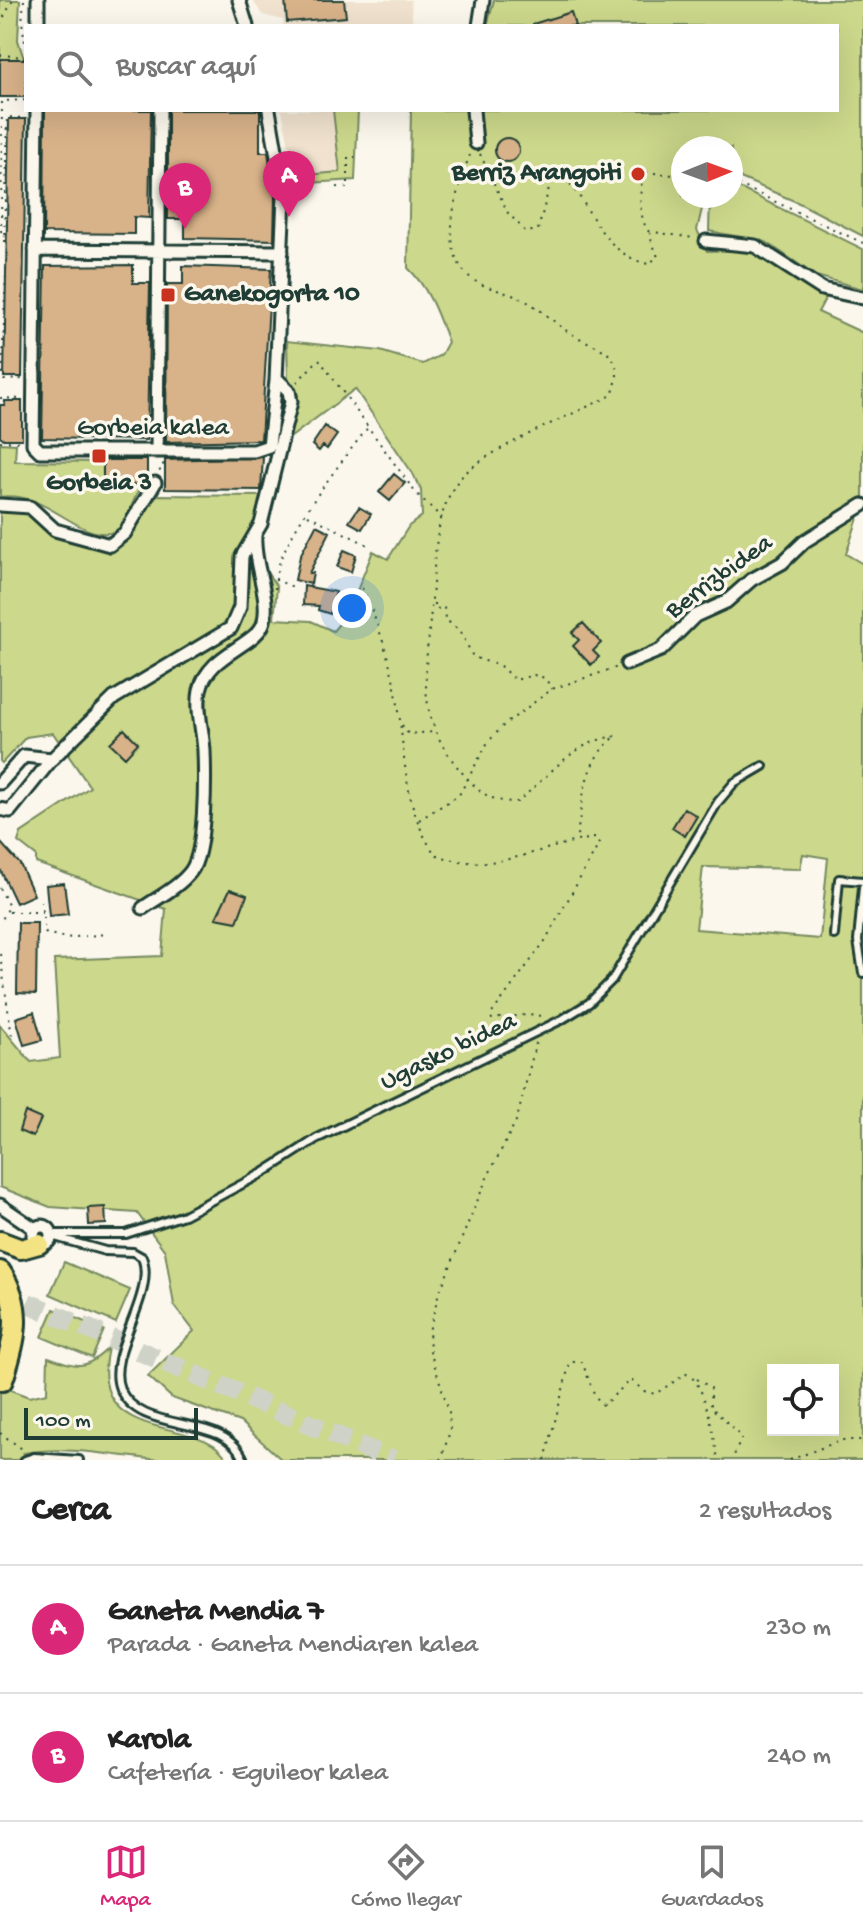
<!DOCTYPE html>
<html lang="es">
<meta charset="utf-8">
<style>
body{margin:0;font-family:"Gochi Hand",sans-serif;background:#f6f6f6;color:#222}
.controls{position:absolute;right:24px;bottom:24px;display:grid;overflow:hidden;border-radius:0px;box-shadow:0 8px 32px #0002}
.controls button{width:72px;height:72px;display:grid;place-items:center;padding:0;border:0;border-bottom:2px solid #e0e0e0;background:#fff;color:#222;font:40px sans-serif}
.compass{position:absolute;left:671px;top:136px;width:72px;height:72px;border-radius:50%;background:#fff;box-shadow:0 8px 32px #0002;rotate:89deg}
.scale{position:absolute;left:24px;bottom:20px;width:174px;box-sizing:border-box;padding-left:8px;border:4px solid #1f3d34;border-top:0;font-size:22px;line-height:28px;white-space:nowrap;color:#1f3d34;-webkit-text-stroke:6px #fbf7ec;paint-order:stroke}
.you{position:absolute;left:352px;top:608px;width:28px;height:28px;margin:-20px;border:6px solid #fff;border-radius:50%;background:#1a73e8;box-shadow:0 0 0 12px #1a73e833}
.badge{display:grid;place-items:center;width:52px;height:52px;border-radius:50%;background:#db2777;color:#fff;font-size:26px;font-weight:700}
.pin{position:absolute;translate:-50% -66px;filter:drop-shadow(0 2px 4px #0008)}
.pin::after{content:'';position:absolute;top:42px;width:28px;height:24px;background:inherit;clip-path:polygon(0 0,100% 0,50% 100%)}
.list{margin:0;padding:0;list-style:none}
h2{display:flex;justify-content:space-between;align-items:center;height:104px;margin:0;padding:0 32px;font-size:34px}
h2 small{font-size:26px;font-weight:400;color:#767676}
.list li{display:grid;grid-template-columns:52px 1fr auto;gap:24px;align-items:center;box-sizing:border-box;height:128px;padding:0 32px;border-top:2px solid #e0e0e0}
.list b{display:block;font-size:30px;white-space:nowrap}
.list p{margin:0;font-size:26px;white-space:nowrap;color:#767676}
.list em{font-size:26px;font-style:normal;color:#767676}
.icon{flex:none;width:44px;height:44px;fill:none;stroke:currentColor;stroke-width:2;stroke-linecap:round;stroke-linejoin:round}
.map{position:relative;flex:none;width:863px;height:1460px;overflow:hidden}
.search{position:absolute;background:#fff;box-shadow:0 8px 32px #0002;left:24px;right:24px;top:24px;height:88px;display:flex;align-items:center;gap:20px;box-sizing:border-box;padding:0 28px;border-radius:0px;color:#767676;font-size:30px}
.sheet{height:360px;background:#fff}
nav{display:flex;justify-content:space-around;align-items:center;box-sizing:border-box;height:112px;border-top:2px solid #e0e0e0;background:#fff;font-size:22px;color:#767676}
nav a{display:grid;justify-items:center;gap:4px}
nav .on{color:#db2777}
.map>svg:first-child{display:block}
.built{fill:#f0e2ce}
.green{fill:#ccd88b;stroke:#768a60;stroke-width:2;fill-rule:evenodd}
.building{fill:#d8b289;stroke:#1f3d34;stroke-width:2}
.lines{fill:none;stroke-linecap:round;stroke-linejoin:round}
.trunk-tunnel{stroke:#cfd2c7;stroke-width:20;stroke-dasharray:20 10;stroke-linecap:butt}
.service-casing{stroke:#1f3d34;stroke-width:12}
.minor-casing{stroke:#1f3d34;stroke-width:17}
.primary-casing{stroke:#1f3d34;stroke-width:24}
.trunk-casing{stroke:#1f3d34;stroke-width:26}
.path{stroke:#1f3d34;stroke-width:2;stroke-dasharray:2 6;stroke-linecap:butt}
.service{stroke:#fbf7ec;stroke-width:6}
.minor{stroke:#fbf7ec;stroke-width:11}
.primary{stroke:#f4e382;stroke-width:18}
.trunk{stroke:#f4e382;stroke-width:20}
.poi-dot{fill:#c8321e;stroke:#fbf7ec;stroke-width:3}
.labels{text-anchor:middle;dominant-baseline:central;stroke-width:7;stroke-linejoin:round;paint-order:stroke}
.poi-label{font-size:26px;font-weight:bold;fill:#1f3d34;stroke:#fbf7ec;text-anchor:end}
.street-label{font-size:26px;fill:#1f3d34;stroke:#fbf7ec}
</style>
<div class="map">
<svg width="863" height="1460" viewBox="0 0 863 1460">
<rect width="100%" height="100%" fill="#fbf7ec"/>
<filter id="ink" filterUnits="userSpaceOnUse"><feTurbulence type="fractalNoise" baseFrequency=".0125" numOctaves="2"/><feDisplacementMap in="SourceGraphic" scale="16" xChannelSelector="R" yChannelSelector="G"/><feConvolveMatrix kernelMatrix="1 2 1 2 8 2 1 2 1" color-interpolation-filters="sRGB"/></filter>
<g filter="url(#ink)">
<path class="built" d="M252,0H411L412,20L444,26H284L283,20L263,15Z
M282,110H333L340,173L295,176Z"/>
<path class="green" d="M0,0H20L18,40L24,59H0Z
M494,0H863V236L799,203L731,174V148H683V196H705L697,230L707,251L739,250L764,255L805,284L832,286L818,312L863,333V503L846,554L863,564V1460H282L240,1422L172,1398L148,1376L194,1331L174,1305L165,1251L137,1213L50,1207L0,1187V1025L31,1062L60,1058L54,960L162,956L166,909L36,863V856L18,842L21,833L90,787L53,733L26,737L2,763L0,761V511C54,501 68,544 112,549L130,533L152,495L273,496L262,539V565L277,587L274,619L311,621L333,631L348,613L373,551L388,559L409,526L422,516L421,490L413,474L355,389L287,440L298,395L288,378L287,341L380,351L423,364L441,355L448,342C438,315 429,288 408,268L411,110H837V26H487ZM803,854L828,858L820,939L696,929L703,867L800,869ZM773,1370H833V1430H773Z
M333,110H358L355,180L294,184L295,176L340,172Z
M731,184L863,249V289L816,276L766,242L709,231L710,196H731Z
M0,443L16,444L15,461L103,462L141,485L121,529C84,550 50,489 0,497Z
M64,1262L130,1290L116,1323L50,1294Z
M54,1309L104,1330L92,1358L42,1337Z
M108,1348C85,1450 206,1413 227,1460C206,1460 184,1460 163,1460C117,1457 71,1445 24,1453L33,1460H0V1386L29,1397L47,1393L48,1357C78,1367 85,1371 108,1348Z"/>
<path class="building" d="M285,0H344L346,17L287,22Z
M571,12L575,26H533V24Z
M0,59H26V97H0Z
M45,110H151L149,218L134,217V234L44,233Z
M168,110H260V152H268L275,197L274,240L185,238V219H168Z
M9,119H26L22,377H4Z
M495 150a12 12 0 1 1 24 0a12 12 0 1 1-24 0Z
M133,265V283H150L147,440L42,438L45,266Z
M183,266L271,269L261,440L166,442L167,284H183Z
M4,401H22V439H4L0,436V405H5Z
M325,426L337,435L327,449L323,446L319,451L312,445Z
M263,457L261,490L165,489V460Z
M103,460H147V480L144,485L103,484Z
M394,474L405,483L390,501L379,492Z
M359,507L371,514L362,529L349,522Z
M316,525L330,532L309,573H313L311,584L295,580L300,556Z
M344,550L356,555L351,572L337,567Z
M304,586L336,592L330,614L318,610L319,606L303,605Z
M583,623L601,643L593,651L599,657L591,665L573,646L579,640L572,633Z
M124,729L138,743L125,757L110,743Z
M684,808L697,816L685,836L672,828Z
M0,842L20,864L34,895L16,903L0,869Z
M64,883L68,914L49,916L46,885Z
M230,889L247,895L237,922L216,918Z
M18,923H37L36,994L17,993Z
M34,1012L42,1040L24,1045L16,1018Z
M25,1112L41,1119L33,1137L19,1131Z
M105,1207L106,1224L89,1225L88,1208Z"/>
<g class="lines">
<path class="trunk-tunnel" d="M0,1291L393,1460"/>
<g class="service-casing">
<path id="service" d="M863,887L858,941L863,973
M834,935L839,879L863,881
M52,1234H126L184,1215L263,1173L316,1139L561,1020L589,1003L612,980L718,802L734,783L763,766
M55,1237L105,1251L133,1252L142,1257C157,1295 105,1353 120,1389C141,1437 225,1411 244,1460
M25,1460L34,1457L79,1460"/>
</g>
<g class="minor-casing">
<path id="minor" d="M239,0L247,26
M38,26V0
M479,26L483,0
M37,110L33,444L40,451H254L269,446L276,380L284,196L269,110
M473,110L476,143
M706,241L755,246L822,289L863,298
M35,250L282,252
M157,451L160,110
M0,505L30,507L55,530L110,545L125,533L155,483
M627,664L661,650L695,616L726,602L751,580L782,563L805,541L863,505
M0,783L24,756L52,759
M0,809L10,811L52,759L114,698L231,628L240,607L242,556L261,524L291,402L289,391L276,378
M143,908C159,897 180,886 191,871C206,851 205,776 204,751C203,731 196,709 200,690C208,653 259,645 264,621C270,594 253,565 255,537
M0,1205L35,1229
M33 1235a9 9 0 1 1 18 0a9 9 0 1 1-18 0Z"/>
</g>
<g class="primary-casing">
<path id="primary" d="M0,1241L21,1249L39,1244"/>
</g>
<g class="trunk-casing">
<path id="trunk" d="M0,1272C24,1308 15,1342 2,1380"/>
</g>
<path class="path" d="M24,0L22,22L26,49
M0,24L13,0
M0,55L26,57
M480,154L508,213L526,232L538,230L550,184L557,177C587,184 593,252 648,264L658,257L649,234L654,232L693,238
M470,155C456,190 435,255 475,281C489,289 507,292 522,299C539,307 552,321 567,331C596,350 630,349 612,395C575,414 480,451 458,481C434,514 435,561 432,599C426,673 412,717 466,777C483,795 492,802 517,802C550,776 572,741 617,736C582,759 583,803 576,841
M731,181L863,243
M337,187L348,188V157H355
M649,232C638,218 639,189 644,172L683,176
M5,236H1L2,101L26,100
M4,242L7,117L24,118
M7,244L2,371L4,380L22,379
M297,382L319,359L415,492L442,518
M0,398L23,399
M0,441L22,442
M159,471L163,469V461
M308,515L370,546
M276,580C276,543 345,457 369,426
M362,588C379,624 394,671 399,712C405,760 405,812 435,854C493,878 540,844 596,838L599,844L545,941L490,1016L492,1019L534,1014L543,1017
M275,589L276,580L293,587
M433,604H436L437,609L444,607L445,619L461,632L473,657L500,666L515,680L534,675L545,678L552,689
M402,725L408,734L434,732
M419,820L459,795L488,742L504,725L552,689L618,667
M0,888L9,907L0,923
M41,901L45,933L66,938L106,934
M9,912H42
M0,954L12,1037
M697,1379L711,1388V1407L742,1437L732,1460
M0,1433L25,1451
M441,1460L450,1431L449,1411L430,1351L429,1331L438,1296L486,1180L517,1119L536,1042
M545,1460L570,1362H582L595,1396L603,1405L631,1380L644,1391L655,1394L686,1374C705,1379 715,1440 718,1460
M790,1460L842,1440H863"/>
<use href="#service" class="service"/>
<use href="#minor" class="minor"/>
<use href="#primary" class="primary"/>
<use href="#trunk" class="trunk"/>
</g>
</g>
<g class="poi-dot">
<circle cx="638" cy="174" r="8"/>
<rect x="160" y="287" width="16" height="16" rx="4"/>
<rect x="91" y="448" width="16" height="16" rx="4"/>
</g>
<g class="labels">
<g class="poi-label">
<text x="622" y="174">Berriz Arangoiti</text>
<text x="184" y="295" text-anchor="start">Ganekogorta 10</text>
<text x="99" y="484" text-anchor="middle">Gorbeia 3</text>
</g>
<g class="street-label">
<text x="153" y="429">Gorbeia kalea</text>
<text transform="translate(720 578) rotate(-36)">Berrizbidea</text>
<text transform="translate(449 1053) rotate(-26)">Ugasko bidea</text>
</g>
</g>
</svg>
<div class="controls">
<button><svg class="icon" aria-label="locate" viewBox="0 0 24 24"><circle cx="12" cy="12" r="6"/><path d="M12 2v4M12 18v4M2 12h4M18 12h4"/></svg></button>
</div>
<svg class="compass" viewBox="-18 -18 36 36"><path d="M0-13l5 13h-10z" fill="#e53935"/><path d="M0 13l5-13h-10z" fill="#767676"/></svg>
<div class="scale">100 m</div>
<div class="you"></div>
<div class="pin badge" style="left:289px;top:217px">A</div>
<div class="pin badge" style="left:185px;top:229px">B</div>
<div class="search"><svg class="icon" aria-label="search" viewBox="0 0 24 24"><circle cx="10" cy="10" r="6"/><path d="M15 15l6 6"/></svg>Buscar aquí</div>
</div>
<section class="sheet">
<h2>Cerca<small>2 resultados</small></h2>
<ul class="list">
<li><span class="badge">A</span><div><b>Ganeta Mendia 7</b><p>Parada · Ganeta Mendiaren kalea</p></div><em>230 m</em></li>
<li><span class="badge">B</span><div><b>Karola</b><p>Cafetería · Eguileor kalea</p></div><em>240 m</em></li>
</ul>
</section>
<nav>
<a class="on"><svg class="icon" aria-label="map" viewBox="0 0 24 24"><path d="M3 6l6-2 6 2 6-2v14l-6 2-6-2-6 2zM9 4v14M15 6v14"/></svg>Mapa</a>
<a><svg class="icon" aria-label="directions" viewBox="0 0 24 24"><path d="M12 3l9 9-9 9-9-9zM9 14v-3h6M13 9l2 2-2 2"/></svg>Cómo llegar</a>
<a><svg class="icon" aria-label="saved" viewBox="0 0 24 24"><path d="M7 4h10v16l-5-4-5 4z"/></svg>Guardados</a>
</nav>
